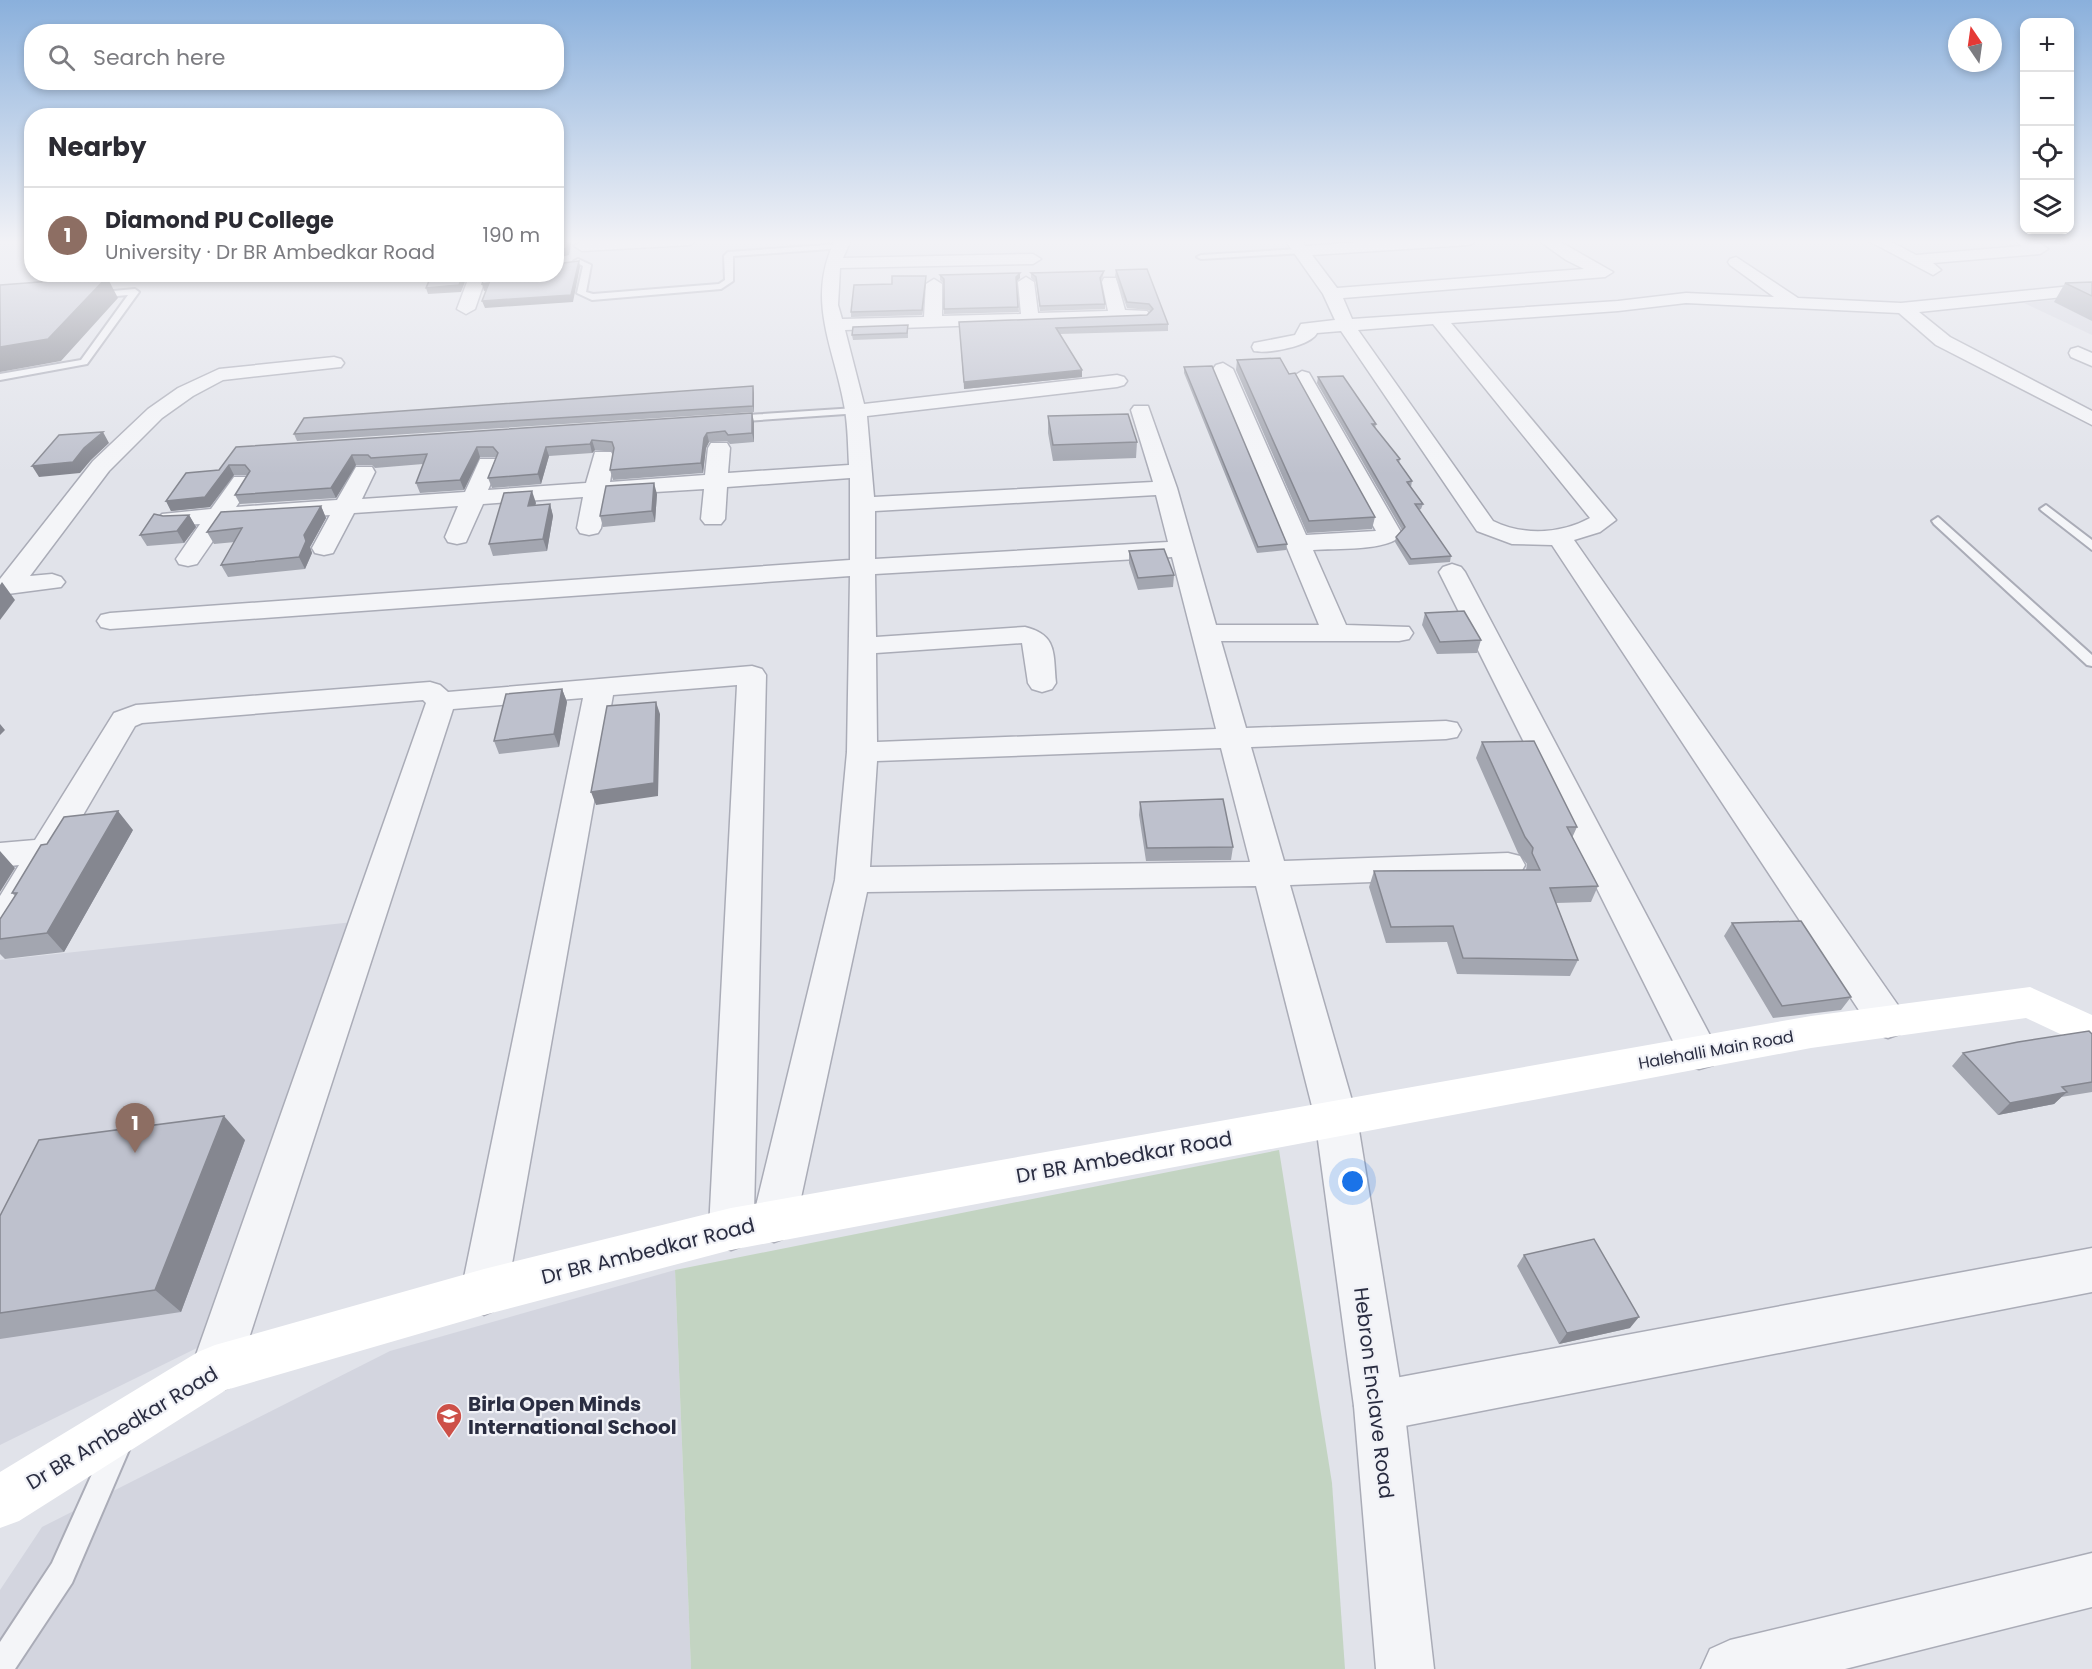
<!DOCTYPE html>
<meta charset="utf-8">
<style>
body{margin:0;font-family:Poppins,sans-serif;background:#f2f2f3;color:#2b2b33}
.controls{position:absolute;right:18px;top:18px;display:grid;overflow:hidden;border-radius:12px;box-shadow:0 3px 9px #0003}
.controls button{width:54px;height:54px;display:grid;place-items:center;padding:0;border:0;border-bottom:2px solid #e1e1e2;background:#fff;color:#2b2b33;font:30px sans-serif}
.compass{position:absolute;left:1948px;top:18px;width:54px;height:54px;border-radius:50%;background:#fff;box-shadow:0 3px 9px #0003;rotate:347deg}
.you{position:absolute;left:1353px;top:1182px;width:21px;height:21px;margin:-15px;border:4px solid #fff;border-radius:50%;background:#1a73e8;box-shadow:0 0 0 9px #1a73e833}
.badge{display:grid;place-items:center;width:39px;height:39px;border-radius:50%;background:#0f766e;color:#fff;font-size:20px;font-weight:700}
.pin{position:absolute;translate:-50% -50px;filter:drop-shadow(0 2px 3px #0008)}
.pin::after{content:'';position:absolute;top:32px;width:21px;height:18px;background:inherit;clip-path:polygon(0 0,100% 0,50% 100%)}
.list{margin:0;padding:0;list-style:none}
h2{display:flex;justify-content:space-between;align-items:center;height:78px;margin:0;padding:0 24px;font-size:26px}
h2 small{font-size:20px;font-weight:400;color:#7c7c81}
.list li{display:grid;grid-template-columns:39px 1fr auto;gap:18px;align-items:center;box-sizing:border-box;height:96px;padding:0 24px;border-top:2px solid #e1e1e2}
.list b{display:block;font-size:22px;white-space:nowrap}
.list p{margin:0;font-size:20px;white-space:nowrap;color:#7c7c81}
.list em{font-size:20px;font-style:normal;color:#7c7c81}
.icon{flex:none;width:33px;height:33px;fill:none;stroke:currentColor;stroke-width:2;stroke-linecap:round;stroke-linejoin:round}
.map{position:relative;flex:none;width:2092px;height:1669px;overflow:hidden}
.search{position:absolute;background:#fff;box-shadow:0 3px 9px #0003;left:24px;top:24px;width:540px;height:66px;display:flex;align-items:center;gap:15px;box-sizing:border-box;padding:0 21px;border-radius:24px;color:#7c7c81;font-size:22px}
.panel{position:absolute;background:#fff;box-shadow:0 3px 9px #0003;left:24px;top:108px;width:540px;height:174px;border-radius:24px}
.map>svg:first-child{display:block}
.built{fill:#d3d5df}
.green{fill:#c3d4c2}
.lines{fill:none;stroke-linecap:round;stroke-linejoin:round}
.service-casing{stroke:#aaacb7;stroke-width:4}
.minor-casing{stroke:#aaacb7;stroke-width:3}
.tertiary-casing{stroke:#aaacb7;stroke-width:3}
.service{fill:#f4f5f8;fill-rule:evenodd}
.minor{fill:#f4f5f8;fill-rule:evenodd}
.tertiary{fill:#f4f5f8;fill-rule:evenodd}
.secondary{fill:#fff;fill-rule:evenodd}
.wall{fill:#a3a6b0}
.shaded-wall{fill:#858790}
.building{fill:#bec1cd;stroke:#858790;stroke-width:1.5}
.labels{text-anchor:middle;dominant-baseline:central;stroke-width:4.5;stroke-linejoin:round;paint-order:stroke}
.street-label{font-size:16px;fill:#2a2d41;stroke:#f1f2f7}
.near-street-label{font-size:20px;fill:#2a2d41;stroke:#f1f2f7}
.near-poi-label{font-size:20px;font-weight:bold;fill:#2a2d41;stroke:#f1f2f7;text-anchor:start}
</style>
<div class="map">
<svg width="2092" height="1669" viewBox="0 0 2092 1669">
<rect width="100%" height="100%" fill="#e1e3ea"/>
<path class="built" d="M2092,296V335L2024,303Z
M353,922L201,1346L0,1445V960Z
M675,1270L691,1669H0V1590L42,1527L390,1351Z"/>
<path class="green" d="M1279,1150L1332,1483L1345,1669H691L675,1270Z"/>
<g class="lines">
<g class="service-casing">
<path id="service" d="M840,244L843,248L733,256V281L721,289L592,300L577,293L583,266L574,261L578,259L591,265L586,292L593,294L719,284L725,280L724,256L728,252Z
M1300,249L1303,253L1201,259L1197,257L1201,255Z
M135,289L139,292L87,364L0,380V374L81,360L128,295L94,298L91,297V293Z
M856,408L861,411L860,413L731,422L726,419L731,416Z
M2046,505L2092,540V550L2042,511L2040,509Z
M1938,517L2092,655V666L2087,665L1934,524L1932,521Z
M119,1430L128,1434L132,1443L72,1583L15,1669H0V1642L52,1563L110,1434Z"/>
</g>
<g class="minor-casing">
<path id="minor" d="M598,240H698L690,245L582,251L574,246L582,241Z
M835,240H851L843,258L1033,254L1041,259L1033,264L840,268L838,305L842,319L924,317L926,284L934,279L942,284V316L1021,314L1018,282L1026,277L1034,282L1038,313L1108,311L1102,282L1104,278H1116L1125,310L1147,311L1150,315L1147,319L845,330L864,404L1117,375L1124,377L1127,381L1124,385L1117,387L867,416L874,497L1153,482L1131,410L1134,406H1148L1177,488L1216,625H1319L1213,369L1216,365L1223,363L1233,369L1306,535L1376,531L1292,377L1302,371L1309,373L1402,534C1390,552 1334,548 1313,550L1346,625L1409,627L1413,633L1409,639L1399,641H1221L1246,728L1446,721L1457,723L1461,730L1457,737L1446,739L1251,747L1284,861L1508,853L1520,856L1525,865L1520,874L1508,877L1290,885L1357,1118L1351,1131L1336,1136L1321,1131L1315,1118L1256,886L867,892L796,1221L790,1236L774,1242L758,1236L753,1224L747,1244L731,1250L715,1244L709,1229L737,685L613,695L507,1292L500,1308L484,1315L468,1308L461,1292L583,698L453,709L239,1369L232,1386L215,1393L198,1386L191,1369L426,703L423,700L142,723L135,726L13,935L0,939V896L19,865L0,867V843L35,840L114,713L136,705L430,682L440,685L448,692L752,666L762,669L766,675L754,1214L835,880L847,752L850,576L110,629L101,627L97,621L101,615L110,613L850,560V478L727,487L725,519L721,524H705L701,519L704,489L607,495L601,528L598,533L589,535L580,533L577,528L583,497L483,504L466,542L457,544L448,542L445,537L458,506L354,513L333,553L324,555L315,553L312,548L330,515L226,522L197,564L188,566L179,564L176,559L200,524L170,526L162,524L158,519L162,514L211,509L234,477H250L253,482L236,507L337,500L356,467H372L375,472L362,499L465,492L480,459H496L499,464L488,490L586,483L595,452H611L614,457L610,482L705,475L708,448L711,443H727L730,448L728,473L849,465C848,447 848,428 845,410C835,348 805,302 835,240ZM1156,495L1168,542L875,559V511ZM1172,557L1216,729L877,742L876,653L1022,643L1028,683L1032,689L1042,692L1052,689L1056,683C1053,654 1058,635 1025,627L876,637L875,574ZM1221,748L1250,862L870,867L877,761Z
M1285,240H1301L1305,246L1391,240H1477L1469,245L1312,255L1337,288L1584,269L1566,260L1538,240H1557L1613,272L1605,277L1343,298L1352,319L1618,301L1686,293L1774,297L1730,265L1728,262L1730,259L1736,257L1798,298L1901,303L2092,284V294L1919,312L1950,337L2092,411V425L1936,345L1899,313L1686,303L1618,311L1451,323L1616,520L1600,532L1574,540L1902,1011L1907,1022L1902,1033L1888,1038L1874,1033L1552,545L1512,544L1477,531L1341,331L1317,333C1311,346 1268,354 1254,351L1252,347L1254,343L1295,335L1301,324L1335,320L1323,294ZM1433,324L1590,518C1561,534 1523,536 1493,521L1358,330Z
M1867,240H1888L1916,255L2022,246L2015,240H2036L2048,249L2040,254L1933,263L1941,270L1933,275Z
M470,274H487L475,309L466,314L457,309Z
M2078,347L2092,353V366L2071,357L2069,353L2071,349Z
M334,357L341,359L344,363L341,367L223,380L193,396L162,418L109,471L30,576L52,574L61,577L65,582L61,587L0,595V579L93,461L148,409L178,388L219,369Z
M1452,564L1461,567L1465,572L1713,1041L1719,1053L1713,1065L1699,1069L1685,1065L1439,572L1443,567Z
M2092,1248V1292L1379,1431L1361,1424L1354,1406L1361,1388L1379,1381Z
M2092,1553V1607L1845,1669H1701L1710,1649L1730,1640Z"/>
</g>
<g class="tertiary-casing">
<path id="tertiary" d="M1336,1100L1351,1105L1357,1118L1404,1406L1434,1669H1376L1354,1406L1315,1118L1321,1105Z"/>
</g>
<use href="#service" class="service"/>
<use href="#minor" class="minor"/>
<use href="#tertiary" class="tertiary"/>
<path class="secondary" d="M2030,987L2092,1015V1049L2026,1018L1811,1048L731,1250L484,1315L226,1390L19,1521L0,1528V1472L198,1352L215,1345L484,1269L731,1208L1811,1016Z"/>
</g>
<path class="wall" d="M1147,269L1168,324V331L1059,334L1082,370V377L964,389L959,322L1147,315L1150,312L1149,310L1127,308L1115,276L1116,270Z
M1104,271L1103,276L1101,281L1105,304V309L1040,311L1036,282L1031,278V273Z
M940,275L1020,278L1016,282L1019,312L944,314V284L940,280Z
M926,276V280L922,315L851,317V312L892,284Z
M2092,282V321L2054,302L2065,283Z
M908,330V338L853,340L852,335Z
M1237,360L1375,517L1372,529L1307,533L1236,370Z
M1184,367L1287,544L1286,550L1257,553L1184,373Z
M1318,377L1376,424L1375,428L1400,459L1399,463L1412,481L1411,487L1423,504L1421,509L1419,510L1451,556L1450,562L1409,565L1395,542L1396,537L1402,530L1317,383Z
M754,393V412L297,441L294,434Z
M1048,416L1137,442L1136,458L1053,461L1048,433Z
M754,422V442L730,444L727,441L709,442L706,448L703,473L613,480L610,470L613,452L595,450L592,453L549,456L541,484L492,488L488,478L496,457H480L464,490L420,493L416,483L423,464L375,468L372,465H356L336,498L240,504L235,495L248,475H234L210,507L171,511L166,501L219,470L236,447Z
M657,494L655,522L603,527L600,516Z
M536,503L535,505L550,504L553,516L547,551L493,556L489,544Z
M321,506L326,518L310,547L312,553L305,569L228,577L221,565L235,542L214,544L207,532Z
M189,515L196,527L184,543L147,546L140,535L163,516Z
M1129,551L1174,575L1173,587L1138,590L1129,563Z
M1425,613L1481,640L1477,653L1437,654L1422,625Z
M562,689L567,702L559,747L499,754L494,741Z
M1482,742L1577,827L1572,838L1598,886L1591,902L1556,903L1578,960L1570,976L1457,974L1447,942L1386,943L1369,887L1374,871L1526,870L1527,864L1518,853L1476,758Z
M1140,802L1233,847L1231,860L1146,861L1139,815Z
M133,830L64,952L5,959L0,954V919L15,896L12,893Z
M1732,923L1851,997L1841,1010L1773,1018L1724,936Z
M2092,1034V1092L2061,1097L2054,1104L1998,1115L1952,1066L1963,1053Z
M245,1140L181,1312L0,1339V1216Z
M1524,1255L1630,1328L1559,1344L1517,1266Z"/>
<path class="shaded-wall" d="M569,240H572L569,255L556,258V251Z
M579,261L580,267L573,302L485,308L482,301Z
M1020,273V278L1016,282V277Z
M463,274H468L461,292L428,294L426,288Z
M926,276V280L922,315V310Z
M107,277L118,298L61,361L0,372V347Z
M489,283L491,290L484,291L482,284Z
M1082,370V377L964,389V382Z
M753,386L754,393V412L753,406Z
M752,413L754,422V442L752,433Z
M103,432L109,443L91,460L80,473L39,477L32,466L84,448Z
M707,433L709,442L706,448L703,473L701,463L704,438Z
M592,440L595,450L592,453L590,444Z
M477,447L480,457L464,490L460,480Z
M546,447L549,456L541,484L538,474Z
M352,455L356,465L336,498L331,488Z
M229,465L234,475L210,507L171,511L166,501Z
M654,483L657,494L655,522L652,511Z
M532,491L536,503L532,518L528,506Z
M550,504L553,516L547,551L543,539Z
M321,506L326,518L310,547L312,553L305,569L299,557L304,535Z
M189,515L196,527L184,543L177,531Z
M2,582L15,600L0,620V585Z
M562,689L567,702L559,747L554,734Z
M656,702L660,714L658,796L596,805L591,792Z
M0,724L5,730L0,735Z
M118,811L133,830L64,952L47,933Z
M0,851L15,868L0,892Z
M2067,1092L2054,1104L1998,1115L2010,1103Z
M224,1116L245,1140L181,1312L155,1290Z
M1639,1317L1630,1328L1559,1344L1567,1333Z"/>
<path class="building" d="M556,240H569L567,248L556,251Z
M579,261L571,295L482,301L489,283L482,284L485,274H556V264Z
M1147,269L1168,324L1056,328L1082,370L964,382L959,322L1147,315L1153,309L1149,304L1127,302L1116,270Z
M1104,271L1100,278L1105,304L1040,306L1036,277L1031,273Z
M1020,273L1016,277L1018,307L944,309V279L940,275Z
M432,274H463L459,285L426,288Z
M892,276H926L922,310L851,312L854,285L892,284Z
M107,277L48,339L0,347V285Z
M2092,282V296L2065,283Z
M908,325L907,333L852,335L853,327Z
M1280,358L1289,374L1295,373L1375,517L1309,521L1237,360Z
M1212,366L1287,544L1258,547L1184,367Z
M1343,376L1376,424H1372L1400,459L1397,460L1412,481L1407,482L1423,504H1415L1451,556L1411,559L1396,537L1405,527L1318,377Z
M753,386V406L294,434L304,418Z
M752,413V433L728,435L725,431L707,433L704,438L701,463L610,470L614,448L612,442L592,440L590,444L546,447L538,474L488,478L498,453L493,447H477L460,480L416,483L427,454L371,458L368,455H352L331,488L235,495L250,471L245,465H229L205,497L166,501L186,473L219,470L236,447Z
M1128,414L1137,442L1053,445L1048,416Z
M103,432L84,448L73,462L32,466L59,435Z
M654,483L652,511L600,516L606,486Z
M532,491L528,506L550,504L543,539L489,544L504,493Z
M321,506L304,535L306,541L299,557L221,565L242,528L207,532L221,512Z
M154,514L163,516L189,515L177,531L140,535Z
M1164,549L1174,575L1138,578L1129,551Z
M1464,611L1481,640L1440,642L1425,613Z
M562,689L554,734L494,741L506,694Z
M656,702L654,783L591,792L607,706Z
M1534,741L1577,827H1567L1598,886L1550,888L1578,960L1463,958L1453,926L1391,927L1374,871L1540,870L1532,853L1533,848L1525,837L1482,742Z
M1223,799L1233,847L1147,848L1140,802Z
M118,811L47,933L0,939V919L17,893H12L41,845L47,844L64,817Z
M1801,921L1851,997L1782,1006L1732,923Z
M2089,1031L2092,1034V1082L2062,1087L2067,1092L2010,1103L1963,1053L2018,1042Z
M224,1116L155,1290L0,1313V1216L39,1140Z
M1594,1239L1639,1317L1567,1333L1524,1255Z"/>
<linearGradient id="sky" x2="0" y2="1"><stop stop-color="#8ab0dc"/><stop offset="0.51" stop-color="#f2f2f6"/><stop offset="1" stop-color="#f2f2f6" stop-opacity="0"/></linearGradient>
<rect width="2092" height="474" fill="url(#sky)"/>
<defs>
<g id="school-pin" transform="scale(1.35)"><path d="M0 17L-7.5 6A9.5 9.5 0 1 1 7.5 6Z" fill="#cd5048" stroke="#f1f2f7"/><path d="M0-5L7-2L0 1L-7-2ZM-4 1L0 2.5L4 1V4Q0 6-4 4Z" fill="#fff"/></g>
</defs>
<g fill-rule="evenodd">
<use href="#school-pin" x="449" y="1416"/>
</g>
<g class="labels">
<g class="street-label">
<text transform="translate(1716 1050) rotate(-10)">Halehalli Main Road</text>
</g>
<g class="near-street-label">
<text transform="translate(1124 1157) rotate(-10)">Dr BR Ambedkar Road</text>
<text transform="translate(648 1251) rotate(-14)">Dr BR Ambedkar Road</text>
<text transform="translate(1374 1393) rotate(83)">Hebron Enclave Road</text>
<text transform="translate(122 1428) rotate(-31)">Dr BR Ambedkar Road</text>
</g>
<g class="near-poi-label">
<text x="468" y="1404">Birla Open Minds<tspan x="468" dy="23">International School</tspan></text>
</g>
</g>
</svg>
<div class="controls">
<button>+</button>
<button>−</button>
<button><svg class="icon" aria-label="locate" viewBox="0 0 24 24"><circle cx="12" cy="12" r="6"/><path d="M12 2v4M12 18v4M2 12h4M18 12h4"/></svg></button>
<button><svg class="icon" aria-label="layers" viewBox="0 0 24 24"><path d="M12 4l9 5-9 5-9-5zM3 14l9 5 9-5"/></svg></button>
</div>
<svg class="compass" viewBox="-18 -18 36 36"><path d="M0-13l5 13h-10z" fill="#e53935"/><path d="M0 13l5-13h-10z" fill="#7c7c81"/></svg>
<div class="you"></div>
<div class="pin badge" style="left:135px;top:1153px;background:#8d6e63">1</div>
<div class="search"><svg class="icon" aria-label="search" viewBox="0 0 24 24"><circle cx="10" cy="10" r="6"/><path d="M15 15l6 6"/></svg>Search here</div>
<section class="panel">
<h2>Nearby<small></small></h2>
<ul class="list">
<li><span class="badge" style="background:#8d6e63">1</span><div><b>Diamond PU College</b><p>University · Dr BR Ambedkar Road</p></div><em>190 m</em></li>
</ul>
</section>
</div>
